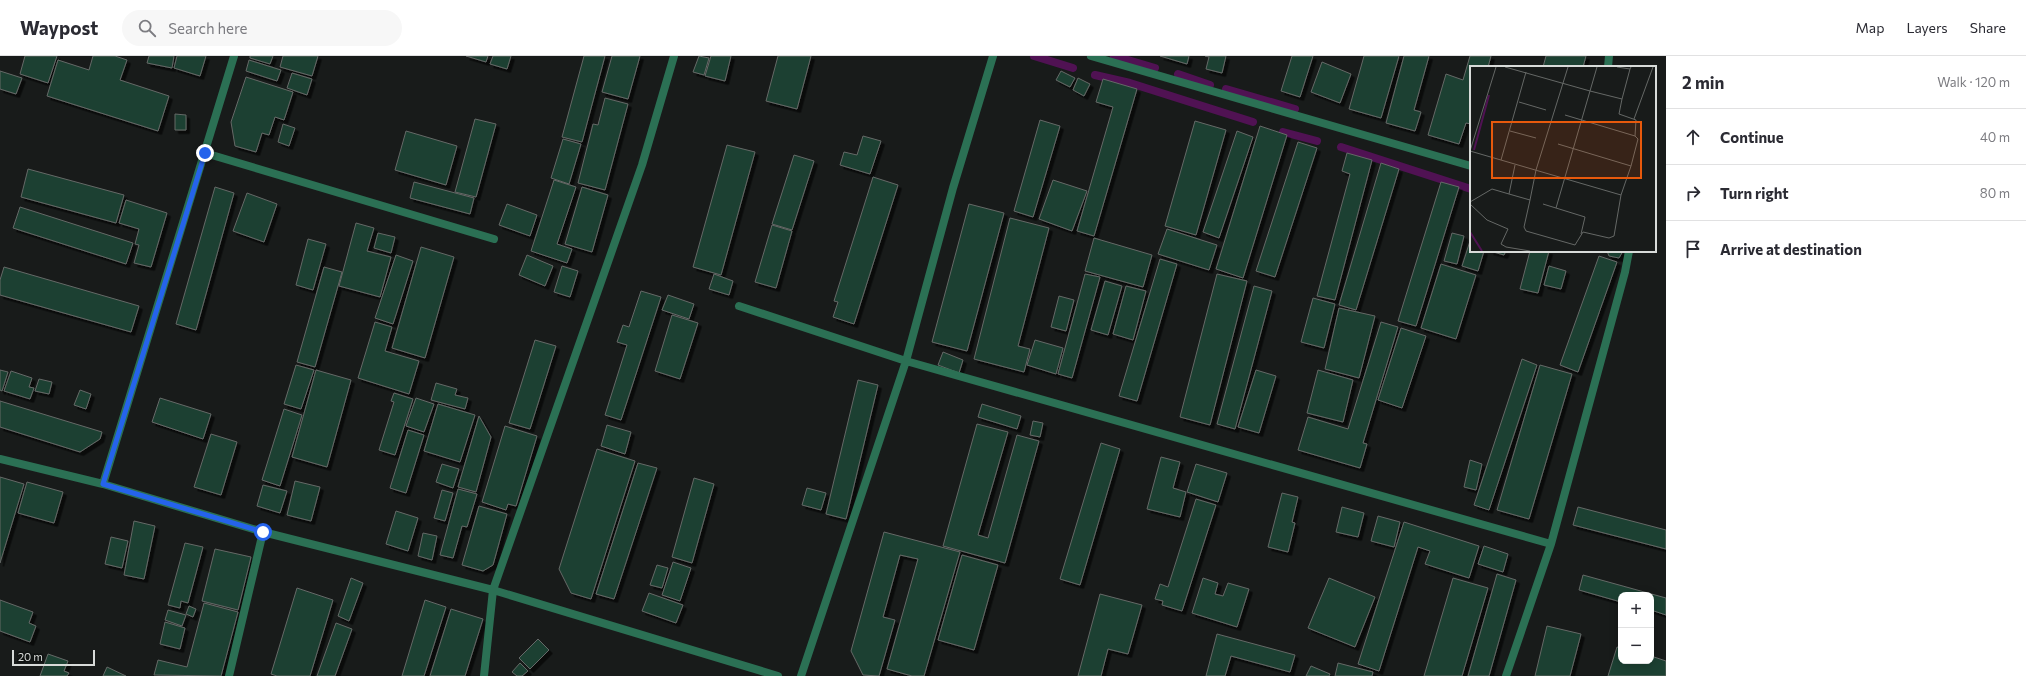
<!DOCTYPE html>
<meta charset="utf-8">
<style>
body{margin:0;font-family:Commissioner,sans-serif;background:#f7f7f7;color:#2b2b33}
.controls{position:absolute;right:12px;bottom:12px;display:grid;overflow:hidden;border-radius:8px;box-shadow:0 2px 10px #0003}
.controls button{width:36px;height:36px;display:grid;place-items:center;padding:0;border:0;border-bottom:1px solid #e1e1e2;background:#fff;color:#2b2b33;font:20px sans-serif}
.scale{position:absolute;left:12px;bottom:10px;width:83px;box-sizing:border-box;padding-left:4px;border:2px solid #d8dbd9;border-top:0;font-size:11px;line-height:14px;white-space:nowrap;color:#d8dbd9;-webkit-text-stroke:3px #0f1211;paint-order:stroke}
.stop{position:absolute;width:12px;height:12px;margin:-9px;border:3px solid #2563eb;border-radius:50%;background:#fff}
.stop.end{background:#2563eb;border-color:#fff;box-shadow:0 1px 4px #0008}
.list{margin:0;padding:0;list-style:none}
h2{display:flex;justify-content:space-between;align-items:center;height:52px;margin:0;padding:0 16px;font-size:17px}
h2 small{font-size:13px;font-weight:400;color:#7c7c81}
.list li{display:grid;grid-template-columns:26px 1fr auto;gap:12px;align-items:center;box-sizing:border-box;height:56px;padding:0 16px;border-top:1px solid #e1e1e2}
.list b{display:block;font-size:15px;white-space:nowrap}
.list em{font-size:13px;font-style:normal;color:#7c7c81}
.icon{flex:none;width:22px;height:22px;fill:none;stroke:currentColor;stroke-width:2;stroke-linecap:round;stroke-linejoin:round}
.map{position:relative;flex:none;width:1666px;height:620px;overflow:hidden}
header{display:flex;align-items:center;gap:24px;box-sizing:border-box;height:56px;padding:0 20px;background:#fff;border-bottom:1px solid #e1e1e2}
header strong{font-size:19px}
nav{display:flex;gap:22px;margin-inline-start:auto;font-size:14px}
.search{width:280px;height:36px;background:#f7f7f7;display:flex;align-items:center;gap:10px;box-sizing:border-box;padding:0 14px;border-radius:22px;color:#7c7c81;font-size:15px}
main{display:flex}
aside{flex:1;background:#fff}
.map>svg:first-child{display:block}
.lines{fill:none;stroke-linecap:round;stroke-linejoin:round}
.stream{stroke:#501253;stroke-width:8}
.building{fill:#1c4031;stroke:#656967;filter:url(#shadow)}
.street{stroke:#2b7054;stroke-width:8}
.route{stroke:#2563eb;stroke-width:5}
.inset-river{fill:none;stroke:#501253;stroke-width:2}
.inset-road{fill:none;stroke:#656866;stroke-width:1}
.view{fill:#e8590c;fill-opacity:0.15;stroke:#e8590c;stroke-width:2}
.inset-edge{fill:none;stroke:#d8dbd9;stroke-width:2}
</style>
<header>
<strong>Waypost</strong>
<div class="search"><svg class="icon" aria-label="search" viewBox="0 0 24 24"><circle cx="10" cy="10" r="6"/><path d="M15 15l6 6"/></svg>Search here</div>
<nav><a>Map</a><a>Layers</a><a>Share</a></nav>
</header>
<main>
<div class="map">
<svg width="1666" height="620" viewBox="0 0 1666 620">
<defs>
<filter id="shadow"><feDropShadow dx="3.5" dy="3.5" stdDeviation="0" flood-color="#0009"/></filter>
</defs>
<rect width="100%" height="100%" fill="#181b1a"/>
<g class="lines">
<path class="stream" d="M1034,0L1073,12
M1114,0L1155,12
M1178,18L1210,29
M1095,19L1130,27L1253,66
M1226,33L1295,53
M1283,76L1317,85
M1341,91L1471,133"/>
</g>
<path class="building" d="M25,0H57L48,27L20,18Z
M93,0H115L127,4L120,24L169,40L158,75L47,40L58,4L89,14Z
M149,0H174L172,12L147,7Z
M177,0H206L200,20L174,12Z
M250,0H273L270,8L250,2Z
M283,0H318L312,20L280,11Z
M466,0H488L486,6Z
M493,0H511L507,13L490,8Z
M584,0H605L582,86L562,81Z
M612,0H640L628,43L602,36Z
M699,0L709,2L704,19L693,16Z
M711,0H731L725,25L705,20Z
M778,0H811L797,53L766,45Z
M1160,0H1189L1187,8Z
M1226,0L1222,17L1206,13L1209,1L1205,0Z
M1292,0H1313L1300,41L1281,35Z
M1364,0H1399L1381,62L1349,53Z
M1404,0H1429L1414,54L1421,56L1415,75L1386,67Z
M1470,0H1491L1488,11H1471V68L1466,67L1459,88L1428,79L1446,18L1463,24Z
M1546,0H1586L1583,11H1543Z
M249,4L281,14L277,25L246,15Z
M1322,6L1351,18L1340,47L1311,36Z
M0,15L22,22L16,38L0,33Z
M1061,15L1075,22L1070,31L1056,24Z
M292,17L312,23L307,39L287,32Z
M246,21L293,36L284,64L275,61L269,79L262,77L256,96L235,90L231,66Z
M1078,22L1090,28L1084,40L1073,34Z
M1103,23L1137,33L1094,180L1077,175L1113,51L1096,46Z
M605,42L628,48L605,134L578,127L593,68L598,69Z
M175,58L186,59V74H175Z
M475,63L496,68L476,141L455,136Z
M1040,64L1060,70L1033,161L1014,155Z
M1195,65L1226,74L1196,179L1165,170Z
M283,68L295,72L289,90L278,86Z
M1260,70L1287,79L1243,222L1216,213Z
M406,75L457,90L446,129L395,114Z
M1237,75L1253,81L1219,182L1203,176Z
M863,80L881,85L870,118L840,109L844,96L857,99Z
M563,83L581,88L569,128L551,122Z
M1298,86L1317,92L1275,221L1256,215Z
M727,89L755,96L721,219L693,211Z
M1347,97L1372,104L1335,244L1317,240L1350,118L1342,115Z
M794,99L814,105L792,174L772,168Z
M1381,107L1399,113L1356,254L1339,249Z
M28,113L124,139L116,167L21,141Z
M873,121L898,129L854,268L833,261L838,246L834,245Z
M554,124L576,131L557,188L572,193L567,207L531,195Z
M1053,124L1087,135L1072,175L1039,163Z
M414,126L474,142L470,158L410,142Z
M1441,126L1459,131L1416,270L1398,265Z
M215,131L234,137L196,274L176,268Z
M582,131L608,139L592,196L565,188Z
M247,137L277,148L264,186L233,175Z
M126,144L167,157L151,211L134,207L139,189L135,188L139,173L119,167Z
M507,148L537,159L530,180L499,169Z
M969,148L1004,157L967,295L932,286Z
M20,151L133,187L126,208L13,172Z
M1010,162L1049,172L1018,290L1030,293L1024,316L974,303Z
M356,167L374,172L367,195L391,201L380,241L339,230Z
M772,169L792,175L776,232L755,226Z
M1167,173L1217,189L1209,214L1158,198Z
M378,177L395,181L391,197L374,192Z
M1452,177L1464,180L1457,208L1444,205Z
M1094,182L1152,199L1143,231L1085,215Z
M1471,182V195H1484L1478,215L1462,210Z
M308,183L326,188L313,234L296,229Z
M421,191L454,201L425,302L392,292Z
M1490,195H1506L1504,199Z
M1530,195H1549L1538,237L1520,233Z
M1607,195H1623L1619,202L1609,200Z
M396,199L413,205L393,268L375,262Z
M527,199L553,210L545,230L519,219Z
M1599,200L1617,206L1578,316L1560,309Z
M1160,203L1177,208L1137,345L1119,340Z
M1441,208L1476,219L1456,283L1421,272Z
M562,210L578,215L570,241L554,236Z
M1549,210L1566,215L1561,233L1544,229Z
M4,211L139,250L131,276L0,239V224Z
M324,211L342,216L315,311L297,306Z
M714,218L733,225L729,239L709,233Z
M1085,218L1100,221L1072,322L1058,318Z
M1217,218L1247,225L1210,369L1180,361Z
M1105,225L1122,230L1108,279L1091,274Z
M1126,230L1146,235L1133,284L1113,278Z
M1254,230L1272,235L1235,373L1217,368Z
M641,235L661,241L621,364L605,359L627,289L617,286L623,269L629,271Z
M668,239L694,248L689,263L662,254Z
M1059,240L1074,244L1066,275L1051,271Z
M1313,242L1335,248L1324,292L1301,286Z
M1339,252L1375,260L1359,322L1325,313Z
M672,259L698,267L680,323L655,315Z
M375,266L392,271L385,295L419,305L409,338L358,322Z
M1381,266L1398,271L1363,387L1367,388L1360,412L1298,394L1308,361L1348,373Z
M1401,272L1426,280L1402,352L1378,344Z
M535,284L556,290L530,373L509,367Z
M1035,284L1063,292L1056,318L1027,309Z
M943,296L963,304L959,317L938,309Z
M1522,303L1537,309L1489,454L1474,449Z
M296,309L314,314L301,353L284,348Z
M1540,309L1572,318L1529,463L1497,454Z
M0,314L8,316L2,335L0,334Z
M316,314L351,324L327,411L292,401Z
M1256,314L1276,320L1259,377L1238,371Z
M1318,314L1353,324L1343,366L1307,357Z
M11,315L32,322L29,331L34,332L30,343L4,335Z
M39,323L52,326L49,338L35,335Z
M858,324L878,329L846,463L826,458Z
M436,327L457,333L455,339L468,342L465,353L431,344Z
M80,334L91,338L86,353L74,349Z
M394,337L413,343L395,399L379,394L394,346L391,345Z
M160,342L211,358L203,383L152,366Z
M416,342L434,348L424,376L406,370Z
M0,345L102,376L100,383L80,396L0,371Z
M438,348L475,359L460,406L424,395Z
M982,348L1021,360L1017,373L978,361Z
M284,353L302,359L280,430L262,424Z
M479,360L491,381L476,436L458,431Z
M1033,365L1043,367L1040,381L1030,379Z
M977,368L1008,376L978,479L988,482L1017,379L1039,385L1005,507L943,490Z
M607,369L631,376L625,398L601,390Z
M505,370L537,380L516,450L508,448L506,454L482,446Z
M408,374L424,379L406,437L390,432Z
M211,378L237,386L221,439L194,431Z
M1101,387L1120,393L1080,529L1060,523Z
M597,393L635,405L591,543L571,537L559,513Z
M1161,401L1180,406L1173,432L1186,436L1180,461L1147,453Z
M1470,404L1482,408L1476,434L1464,431Z
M638,407L657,412L614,543L596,538Z
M442,408L459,413L453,432L436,426Z
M1196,408L1227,417L1218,446L1187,436Z
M0,421L24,428L0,507Z
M694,422L714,428L692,507L672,501Z
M295,425L320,431L311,465L287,459Z
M27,426L63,436L54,467L18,457Z
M263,429L287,435L280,457L257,450Z
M807,432L826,437L821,454L802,449Z
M458,433L477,438L467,471L462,470L453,502L440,499Z
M442,434L453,437L445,465L434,462Z
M1282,437L1298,441L1292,466L1295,467L1288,496L1268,491Z
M1196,443L1216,449L1182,555L1162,549L1163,545L1155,543L1160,528L1168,531Z
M479,450L507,458L493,509L483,515L462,509Z
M1342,451L1364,457L1358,481L1336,476Z
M1578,451L1666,474V493L1573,469Z
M396,455L418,462L408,495L386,488Z
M1378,460L1400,466L1394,491L1371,485Z
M134,465L155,470L144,523L124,519Z
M1404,466L1479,490L1469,522L1425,508L1430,495L1418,491L1379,615L1358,608Z
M884,476L960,496L924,620H912L887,613L918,503L900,499L883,561L895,564L879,620L863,619L851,595Z
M423,477L437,480L432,504L418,500Z
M111,481L128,485L122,512L105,508Z
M185,487L203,491L188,547L181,545L180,552L168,549Z
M1484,490L1508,498L1503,516L1478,508Z
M215,493L251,501L238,554L202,545Z
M962,499L998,509L974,594L938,584Z
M673,506L691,512L680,545L662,539Z
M657,509L668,512L662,532L650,529Z
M1497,518L1516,524L1489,620H1468Z
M1583,519L1666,542V559L1651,554V539H1621V546L1579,534Z
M351,522L363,527L349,565L338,560Z
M1203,522L1218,527L1215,538L1223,540L1228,527L1249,533L1237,571L1192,557Z
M1329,522L1375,541L1355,591L1308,572Z
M1453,522L1488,532L1462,620H1424Z
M297,532L333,544L310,620H277L271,618Z
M649,537L683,549L676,567L642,555Z
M1100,538L1142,549L1128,598L1108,593L1101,620H1078Z
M0,544L33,556L29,567L36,570L30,586L0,575Z
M425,544L446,551L424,620H402Z
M204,547L238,556L221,620L154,619L158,604L187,611Z
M189,550L196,553L193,561L186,558Z
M451,553L483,563L465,620H430Z
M168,554L186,559L182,570L165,564Z
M165,566L185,572L180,593L160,588Z
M336,567L352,573L335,620H317Z
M1547,570L1581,578L1570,620H1535Z
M1217,578L1295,599L1290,616L1231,600L1225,620H1206Z
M538,583L549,594L530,613L519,602Z
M1617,591L1621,592V605H1651V600L1666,605V620H1608Z
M48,598L68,605L64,615L69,617L67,620H40Z
M520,607L528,615L522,620H517L512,616Z
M1338,607L1373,616L1372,620H1335Z
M1311,610L1330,618L1329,620H1306Z
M107,611L126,620H103Z"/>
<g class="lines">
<path class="street" d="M1091,0L1471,110
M1608,11L1609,0
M205,97L494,183
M739,250L906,305L1551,488L1625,216L1629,195
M0,403L103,428L263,476L493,534L778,620
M103,428L234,0
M229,620L263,476
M484,620L493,534L642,109L674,0
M801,620L906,305L953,132L993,0
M1506,620L1551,488"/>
</g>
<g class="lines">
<path class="route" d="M205,97L103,428L263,476"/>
</g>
<g transform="translate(1470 10)">
<rect width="186" height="186" fill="#181b1a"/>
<path class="inset-river" d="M4,84L19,29M0,166L12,185"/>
<path class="inset-road" d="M35,1L120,25L86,142M147,1L160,3L161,1M152,33L160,3M49,36L76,44M95,49L165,70M164,53L183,1M40,65L66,72M88,78L161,100L168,73L165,70L166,54L149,48L152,33L120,25L127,1M0,85L151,129L144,170L139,172L113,166L105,179L56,165L54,161L60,134M0,85L26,1M31,94L56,6M45,99L39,128L60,134L66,104L98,1M151,129L161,100M0,136L22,123L39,128M0,138L17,154L38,163L31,178L36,181L60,185M73,138L115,151L111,168"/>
<path class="view" d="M22,56H171V112H22Z"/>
<rect width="186" height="186" class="inset-edge"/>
</g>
</svg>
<div class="controls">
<button>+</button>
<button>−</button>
</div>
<div class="scale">20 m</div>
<div class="stop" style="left:263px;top:476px"></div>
<div class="stop end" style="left:205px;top:97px"></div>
</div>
<aside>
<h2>2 min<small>Walk · 120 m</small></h2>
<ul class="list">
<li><svg class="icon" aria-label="ahead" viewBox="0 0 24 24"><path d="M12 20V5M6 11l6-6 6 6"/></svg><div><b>Continue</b></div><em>40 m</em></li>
<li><svg class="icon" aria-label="right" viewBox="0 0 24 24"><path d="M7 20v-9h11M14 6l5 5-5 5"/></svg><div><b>Turn right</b></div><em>80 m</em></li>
<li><svg class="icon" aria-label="arrive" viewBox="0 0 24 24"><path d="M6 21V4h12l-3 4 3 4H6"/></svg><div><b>Arrive at destination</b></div></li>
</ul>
</aside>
</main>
